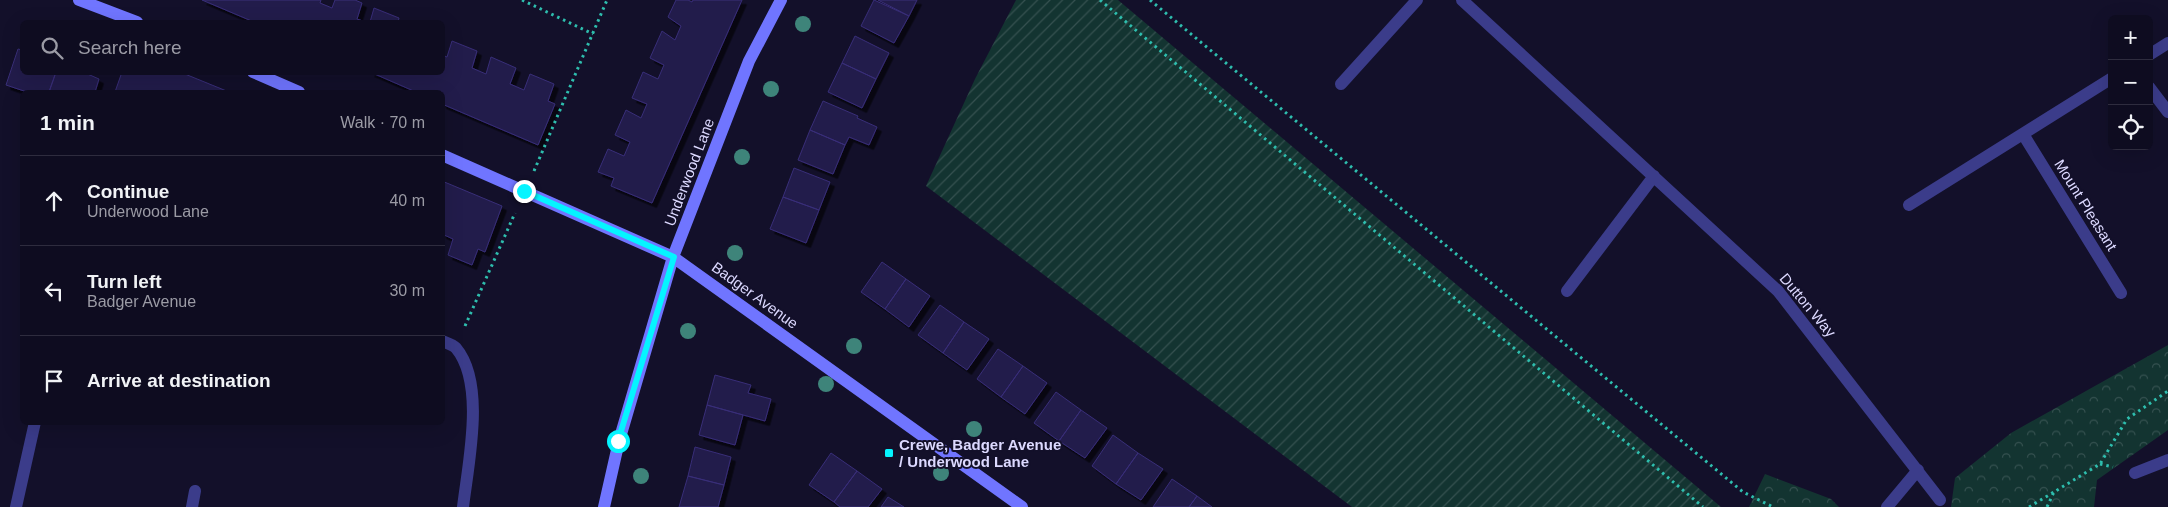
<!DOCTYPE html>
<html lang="en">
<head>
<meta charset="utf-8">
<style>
  body { margin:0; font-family:Helvetica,sans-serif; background:#171529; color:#f1f3f6 }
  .controls { position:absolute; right:15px; top:15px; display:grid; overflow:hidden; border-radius:8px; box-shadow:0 5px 20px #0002 }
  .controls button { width:45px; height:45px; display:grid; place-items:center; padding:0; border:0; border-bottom:1px solid #2e2c3e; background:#0e0c20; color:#f1f3f6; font:25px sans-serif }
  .stop { position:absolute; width:15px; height:15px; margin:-11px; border:4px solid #05f4ff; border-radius:50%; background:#fff }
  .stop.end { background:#05f4ff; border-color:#fff; box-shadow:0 1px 5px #0008 }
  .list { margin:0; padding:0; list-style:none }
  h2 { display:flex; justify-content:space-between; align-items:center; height:65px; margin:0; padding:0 20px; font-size:21px }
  h2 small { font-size:16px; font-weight:400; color:#9b9ba5 }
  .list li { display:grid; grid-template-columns:32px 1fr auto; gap:15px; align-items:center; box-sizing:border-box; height:90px; padding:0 20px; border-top:1px solid #2e2c3e }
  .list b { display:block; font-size:19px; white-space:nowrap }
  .list p { margin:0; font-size:16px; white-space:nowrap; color:#9b9ba5 }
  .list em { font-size:16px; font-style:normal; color:#9b9ba5 }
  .icon { flex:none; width:28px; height:28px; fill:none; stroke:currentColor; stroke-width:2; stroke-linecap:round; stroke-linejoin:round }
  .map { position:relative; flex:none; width:2168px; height:507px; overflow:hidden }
  .search { position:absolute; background:#0e0c20; box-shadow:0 5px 20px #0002; left:20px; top:20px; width:425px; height:55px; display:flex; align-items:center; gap:12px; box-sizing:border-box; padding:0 18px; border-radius:8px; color:#9b9ba5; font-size:19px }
  .panel { position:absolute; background:#0e0c20; box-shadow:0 5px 20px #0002; left:20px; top:90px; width:425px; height:335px; border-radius:8px }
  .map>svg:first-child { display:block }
  .park { fill:url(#park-crowns) }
  .garden { fill:url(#garden-furrows) }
  .building { fill:#231c4c; stroke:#382e78; filter:url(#shadow) }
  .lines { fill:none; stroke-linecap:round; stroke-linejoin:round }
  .path { stroke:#2ebeae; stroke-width:3; stroke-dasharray:2.5 4; stroke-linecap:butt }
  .street { stroke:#3b3c8a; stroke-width:12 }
  .secondary { stroke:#7075ff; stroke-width:12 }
  .tree { fill:#3e847a }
  .route { stroke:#05f4ff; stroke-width:6 }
  .poi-dot { fill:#05f4ff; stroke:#13102a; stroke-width:2 }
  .labels { text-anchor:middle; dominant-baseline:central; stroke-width:4; stroke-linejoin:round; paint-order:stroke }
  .street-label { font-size:15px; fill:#dcd9ff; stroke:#13102a }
  .poi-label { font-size:15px; font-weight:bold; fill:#dcd9ff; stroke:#13102a; text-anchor:start }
</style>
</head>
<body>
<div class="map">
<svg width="2168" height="507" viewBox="0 0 2168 507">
  <defs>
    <pattern id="park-crowns" width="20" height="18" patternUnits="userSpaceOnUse" patternTransform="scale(1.25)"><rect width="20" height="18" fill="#133431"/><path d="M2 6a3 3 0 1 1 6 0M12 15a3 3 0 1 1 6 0" fill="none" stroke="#355150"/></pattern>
    <pattern id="garden-furrows" width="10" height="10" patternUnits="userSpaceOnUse" patternTransform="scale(1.25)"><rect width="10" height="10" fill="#133431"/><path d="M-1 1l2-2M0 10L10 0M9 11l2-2" fill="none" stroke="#355150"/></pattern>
    <filter id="shadow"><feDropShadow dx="4.5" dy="4.5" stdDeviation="0" flood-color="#0009"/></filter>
  </defs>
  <rect width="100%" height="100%" fill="#13102a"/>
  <path class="park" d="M 2168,345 L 2168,430 L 2097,480 L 2094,507 L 1951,507 L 1955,478 L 2011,433 Z
    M 1765,474 L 1831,499 L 1839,507 L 1749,507 Z"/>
  <path class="garden" d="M 1016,0 L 1118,0 L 1721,507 L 1352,507 L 926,186 L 975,79 Z"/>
  <path class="building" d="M 202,0 L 321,0 L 320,3 L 332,8 L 335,0 L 355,0 L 362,3 L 357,19 L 366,22 L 254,22 Z
    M 676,0 L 688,0 L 692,2 L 693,0 L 742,0 L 652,203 L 611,186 L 614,178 L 598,172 L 608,149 L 624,156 L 630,142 L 615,135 L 626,110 L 641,118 L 647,104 L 632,98 L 643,72 L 658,79 L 664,65 L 650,58 L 662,31 L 675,40 L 681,26 L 668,17 Z
    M 874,0 L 909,16 L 894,43 L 861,26 Z
    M 878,0 L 917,0 L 909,16 Z
    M 374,8 L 399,18 L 398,22 L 370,22 Z
    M 855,36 L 889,53 L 876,79 L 842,63 Z
    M 452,41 L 477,51 L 472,68 L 486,74 L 491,57 L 516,68 L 510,84 L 524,90 L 530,74 L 554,84 L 548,101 L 555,104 L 538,145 L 442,104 L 442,92 L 416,92 L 370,72 L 442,72 L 442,55 L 447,57 Z
    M 18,49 L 22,50 L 22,72 L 56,72 L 49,92 L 27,92 L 6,85 Z
    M 842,63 L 876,79 L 862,108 L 828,92 Z
    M 56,72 L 83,72 L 99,79 L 95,92 L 49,92 Z
    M 122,72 L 180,72 L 229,92 L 115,92 Z
    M 823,101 L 858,116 L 857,118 L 877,127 L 869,145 L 849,137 L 845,145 L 810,130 Z
    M 810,130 L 845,145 L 833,174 L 798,160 Z
    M 794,168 L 830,182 L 819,210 L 783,197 Z
    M 442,181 L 502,206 L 485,252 L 478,249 L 472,265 L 448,255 L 453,239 L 442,234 Z
    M 783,197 L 819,210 L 806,243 L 770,229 Z
    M 882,262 L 906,279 L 885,309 L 861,292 Z
    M 906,279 L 930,296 L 909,327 L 885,309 Z
    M 940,305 L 964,322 L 943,353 L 918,335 Z
    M 964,322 L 989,339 L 967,370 L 943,353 Z
    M 998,349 L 1023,366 L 1001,397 L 977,379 Z
    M 1023,366 L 1047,383 L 1025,414 L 1001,397 Z
    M 715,375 L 751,385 L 748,393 L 771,399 L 765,421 L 707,405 Z
    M 1056,392 L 1081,410 L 1059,441 L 1034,423 Z
    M 707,405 L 743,415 L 735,445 L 699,435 Z
    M 1081,410 L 1107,428 L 1085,458 L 1059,441 Z
    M 1113,435 L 1138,453 L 1116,484 L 1092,466 Z
    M 695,447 L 731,457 L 724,485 L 688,476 Z
    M 831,453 L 857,471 L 834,502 L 809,485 Z
    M 1138,453 L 1163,469 L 1141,500 L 1116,484 Z
    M 857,471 L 882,489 L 868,507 L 840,507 L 834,502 Z
    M 688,476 L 724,485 L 718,507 L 679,507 Z
    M 1172,479 L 1197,496 L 1189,507 L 1153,507 Z
    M 1197,496 L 1212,507 L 1189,507 Z
    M 888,497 L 904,507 L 881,507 Z"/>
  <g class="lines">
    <path class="path" d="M 522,0 L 593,34
      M 1100,0 L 1703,507
      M 1150,0 L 1743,492 L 1773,507
      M 534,171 L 607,0
      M 465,326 L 515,213
      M 2100,464 L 2113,467
      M 2029,507 L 2054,492
      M 2047,507 L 2054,492 L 2100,464 L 2127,419 L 2168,391"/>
    <path class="street" d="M 1462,0 L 1778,291 L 1940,500
      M 2149,55 L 2168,43
      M 1341,84 L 1417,0
      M 2149,87 L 2168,112
      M 2023,134 L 2121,293
      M 1909,205 L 2112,78
      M 1567,291 L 1654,176
      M 442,341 C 447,343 453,345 456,348 C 486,384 468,464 463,507
      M 2135,473 L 2168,460
      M 16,507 L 35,422
      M 192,507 L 195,491
      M 1887,507 L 1918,470"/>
    <path class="secondary" d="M 79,0 L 137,22
      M 253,72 L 299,92
      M 442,155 L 673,257 L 1022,507
      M 604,507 L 619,441 L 673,257 L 749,61 L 781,0"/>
  </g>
  <g class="tree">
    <circle cx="803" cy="24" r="8"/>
    <circle cx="771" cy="89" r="8"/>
    <circle cx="742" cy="157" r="8"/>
    <circle cx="735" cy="253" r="8"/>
    <circle cx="688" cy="331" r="8"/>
    <circle cx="854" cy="346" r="8"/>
    <circle cx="826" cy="384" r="8"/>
    <circle cx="974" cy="429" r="8"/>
    <circle cx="941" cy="473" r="8"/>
    <circle cx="641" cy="476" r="8"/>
  </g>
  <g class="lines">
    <path class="route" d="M 524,191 L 674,257 L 618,441"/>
  </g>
  <rect class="poi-dot" x="884" y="448" width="10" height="10" rx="2.5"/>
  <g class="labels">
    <g class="street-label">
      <text transform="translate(689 172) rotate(-69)">Underwood Lane</text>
      <text transform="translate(2086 205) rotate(58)">Mount Pleasant</text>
      <text transform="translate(755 295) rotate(36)">Badger Avenue</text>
      <text transform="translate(1808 305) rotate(50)">Dutton Way</text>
    </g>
    <g class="poi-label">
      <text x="899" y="444">Crewe, Badger Avenue<tspan x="899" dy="17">/ Underwood Lane</tspan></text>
    </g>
  </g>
</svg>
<div class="controls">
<button>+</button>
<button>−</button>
<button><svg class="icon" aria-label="locate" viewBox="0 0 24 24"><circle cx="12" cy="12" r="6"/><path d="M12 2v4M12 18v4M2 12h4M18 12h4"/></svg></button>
</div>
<div class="stop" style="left:618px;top:441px"></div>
<div class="stop end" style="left:524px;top:191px"></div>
<div class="search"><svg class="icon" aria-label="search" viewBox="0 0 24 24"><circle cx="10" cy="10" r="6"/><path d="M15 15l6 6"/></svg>Search here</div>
<section class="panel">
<h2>1 min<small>Walk · 70 m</small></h2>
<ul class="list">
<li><svg class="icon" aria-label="ahead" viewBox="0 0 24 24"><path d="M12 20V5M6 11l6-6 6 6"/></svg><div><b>Continue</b><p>Underwood Lane</p></div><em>40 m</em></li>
<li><svg class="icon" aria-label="left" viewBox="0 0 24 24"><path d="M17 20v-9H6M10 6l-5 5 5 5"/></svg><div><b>Turn left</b><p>Badger Avenue</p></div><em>30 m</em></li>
<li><svg class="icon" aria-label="arrive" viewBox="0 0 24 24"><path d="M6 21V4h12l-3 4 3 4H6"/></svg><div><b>Arrive at destination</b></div></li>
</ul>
</section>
</div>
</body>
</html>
